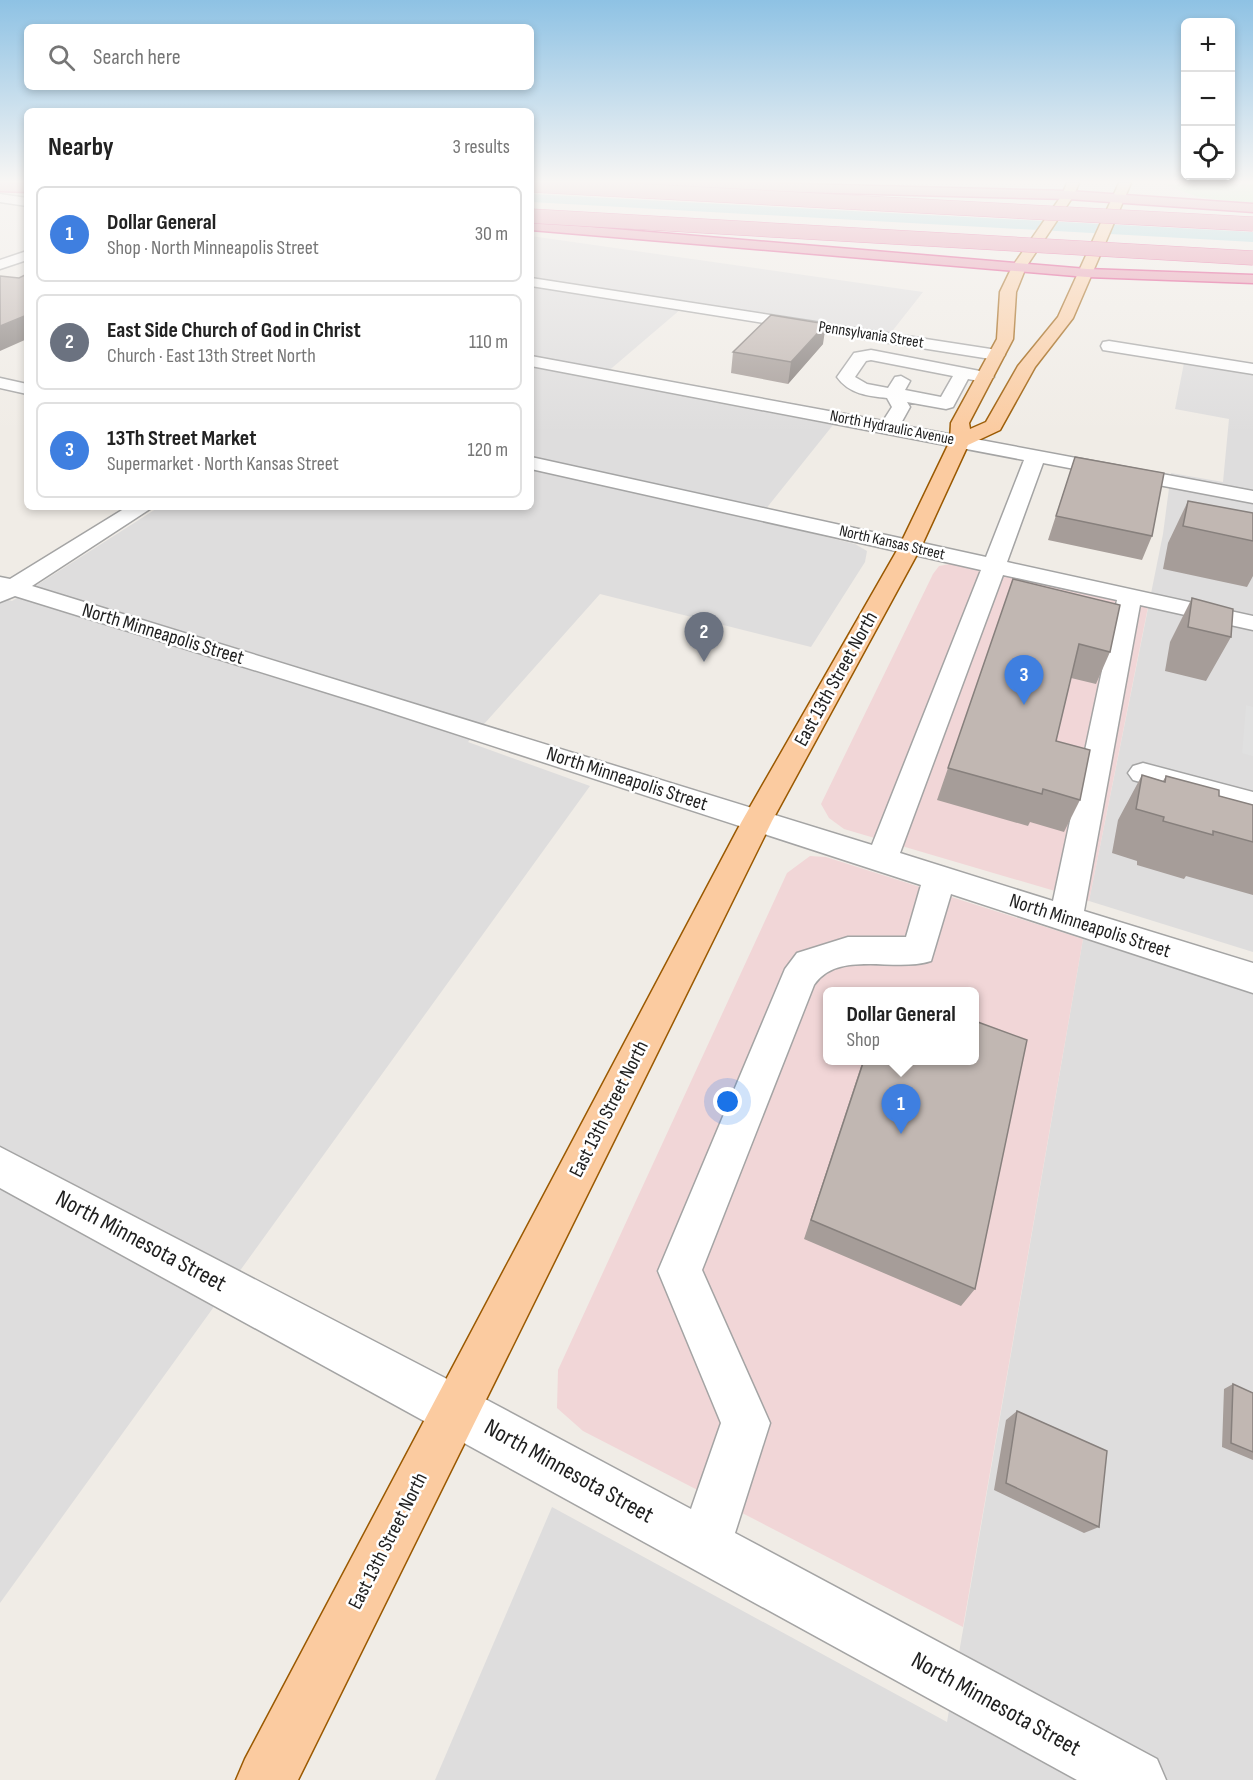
<!DOCTYPE html>
<html lang="en">
<head>
<meta charset="utf-8">
<style>
  body { margin:0; font-family:"Sofia Sans Condensed",sans-serif; background:#f6f6f6; color:#222 }
  .controls { position:absolute; right:18px; top:18px; display:grid; overflow:hidden; border-radius:9px; box-shadow:0 3px 9px #0003 }
  .controls button { width:54px; height:54px; display:grid; place-items:center; padding:0; border:0; border-bottom:2px solid #e0e0e0; background:#fff; color:#222; font:30px sans-serif }
  .you { position:absolute; left:728px; top:1102px; width:21px; height:21px; margin:-15px; border:4px solid #fff; border-radius:50%; background:#1a73e8; box-shadow:0 0 0 9px #1a73e833 }
  .badge { display:grid; place-items:center; width:39px; height:39px; border-radius:50%; background:#ea580c; color:#fff; font-size:20px; font-weight:700 }
  .pin { position:absolute; translate:-50% -50px; filter:drop-shadow(0 2px 3px #0008) }
  .pin::after { content:''; position:absolute; top:32px; width:21px; height:18px; background:inherit; clip-path:polygon(0 0,100% 0,50% 100%) }
  .popup { position:absolute; left:823px; top:987px; width:156px; height:78px; box-sizing:border-box; display:grid; place-content:center; border-radius:9px; background:#fff; filter:drop-shadow(0 2px 4px #0005); font-size:20px; white-space:nowrap; color:#767676 }
  .popup b { font-size:22px; color:#222 }
  .popup::after { content:''; position:absolute; left:50%; top:100%; margin-left:-12px; border:12px solid transparent; border-top-color:#fff }
  .list { margin:0; padding:0; list-style:none }
  h2 { display:flex; justify-content:space-between; align-items:center; height:78px; margin:0; padding:0 24px; font-size:26px }
  h2 small { font-size:20px; font-weight:400; color:#767676 }
  .list li { display:grid; grid-template-columns:39px 1fr auto; gap:18px; align-items:center; box-sizing:border-box; height:96px; margin:0 12px 12px; padding:0 12px; border:2px solid #e0e0e0; border-radius:9px }
  .list b { display:block; font-size:22px; white-space:nowrap }
  .list p { margin:0; font-size:20px; white-space:nowrap; color:#767676 }
  .list em { font-size:20px; font-style:normal; color:#767676 }
  .icon { flex:none; width:33px; height:33px; fill:none; stroke:currentColor; stroke-width:2; stroke-linecap:round; stroke-linejoin:round }
  .map { position:relative; flex:none; width:1253px; height:1780px; overflow:hidden }
  .search { position:absolute; background:#fff; box-shadow:0 3px 9px #0003; left:24px; top:24px; width:510px; height:66px; display:flex; align-items:center; gap:15px; box-sizing:border-box; padding:0 21px; border-radius:9px; color:#767676; font-size:22px }
  .panel { position:absolute; background:#fff; box-shadow:0 3px 9px #0003; left:24px; top:108px; width:510px; height:402px; border-radius:9px }
  .map>svg:first-child { display:block }
  .residential { fill:#dedddd }
  .commercial { fill:#f1d6d7; fill-rule:evenodd }
  .park { fill:#c5f9c4 }
  .parking { fill:#e0e0e0 }
  .lines { fill:none; stroke-linecap:round; stroke-linejoin:round }
  .canal { fill:#a7d6dd; fill-rule:evenodd }
  .minor-casing { stroke:#a4a4a4; stroke-width:3 }
  .major-casing { stroke:#9a5901; stroke-width:3 }
  .highway-casing { stroke:#da2876; stroke-width:3 }
  .minor { fill:#fff; fill-rule:evenodd }
  .major { fill:#fbcba0; fill-rule:evenodd }
  .highway { fill:#e68fa8; fill-rule:evenodd }
  .highway-bridge-casing { stroke:#da2876; stroke-width:15; stroke-linecap:butt }
  .highway-bridge { stroke:#e68fa8; stroke-width:14 }
  .wall { fill:#a69d99 }
  .shaded-wall { fill:#87807d }
  .building { fill:#c1b7b2; stroke:#87807d; stroke-width:1.5 }
  .labels { text-anchor:middle; dominant-baseline:central; stroke-width:5; stroke-linejoin:round; paint-order:stroke }
  .far-street-label { font-size:16px; fill:#202020; stroke:#fff }
  .street-label { font-size:20px; fill:#202020; stroke:#fff }
  .near-street-label { font-size:24px; fill:#202020; stroke:#fff }
</style>
</head>
<body>
<div class="map">
<svg width="1253" height="1780" viewBox="0 0 1253 1780">
  <rect width="100%" height="100%" fill="#f0ece6"/>
  <path class="residential" d="M 531,236 L 923,292 L 890,334 L 688,303 L 599,379 L 833,425 L 757,520 L 855,544 L 867,551 L 865,562 L 811,647 L 600,594 L 468,742 L 590,786 L 0,1603 L 0,597 L 12,601 L 159,507 L 531,507 Z
    M 1184,363 L 1253,374 L 1253,952 L 1089,901 L 1163,534 L 1171,473 L 1223,482 L 1229,419 L 1175,409 Z
    M 1083,939 L 1253,993 L 1253,1780 L 435,1780 L 552,1507 L 947,1722 Z"/>
  <path class="commercial" d="M 950,564 L 1148,607 L 1089,901 L 844,829 L 829,818 L 821,804 L 933,574 L 939,566 Z
    M 810,856 L 826,857 L 1083,939 L 963,1627 L 583,1431 L 557,1408 L 558,1370 L 787,873 ZM 828,992 L 974,992 L 974,1060 L 828,1060 Z"/>
  <path class="park" d="M 1161,183 L 1253,183 L 1253,205 L 1198,197 Z"/>
  <path class="parking" d="M 1246,705 L 1253,707 L 1253,756 L 1242,753 Z"/>
  <g class="lines">
    <path class="canal" d="M 531,194 L 1253,232 L 1253,242 L 531,202 Z"/>
    <g class="minor-casing">
      <path id="minor" d="M 0,194 L 27,198 L 27,206 L 0,202 Z
        M 27,251 L 27,260 L 0,269 L 0,260 Z
        M 531,278 L 997,350 L 1005,355 L 997,360 L 531,286 Z
        M 1109,341 L 1253,364 L 1253,374 L 1103,350 L 1101,346 L 1103,342 Z
        M 871,350 L 985,372 L 994,377 L 985,382 L 968,379 L 953,407 L 946,409 L 907,402 L 910,407 L 900,425 L 1253,491 L 1253,503 L 1043,463 L 1007,562 L 1253,616 L 1253,630 L 1140,605 L 1084,911 L 1253,963 L 1253,993 L 951,894 L 931,961 C 895,973 838,949 814,985 L 702,1270 L 770,1423 L 735,1533 L 1157,1759 L 1166,1780 L 1077,1780 L 0,1188 L 0,1147 L 472,1392 L 691,1509 L 721,1423 L 658,1271 L 785,969 L 797,953 L 848,937 L 906,937 L 921,885 L 367,705 L 15,596 L 0,602 L 0,577 L 10,579 L 127,507 L 153,507 L 32,586 L 872,845 L 981,570 L 531,469 L 531,457 L 986,557 L 1024,460 L 531,366 L 531,356 L 883,421 L 892,407 L 887,398 C 868,396 849,394 837,377 L 854,353 ZM 871,360 L 953,376 L 941,397 L 905,390 L 910,381 L 901,376 L 895,377 L 888,388 L 867,384 L 855,377 L 866,361 ZM 1003,575 L 1117,600 L 1053,901 L 900,853 Z
        M 0,378 L 27,384 L 27,394 L 0,388 Z
        M 1143,763 L 1253,792 L 1253,814 L 1133,780 L 1128,773 L 1133,766 Z"/>
    </g>
    <g class="major-casing">
      <path id="major" d="M 1067,183 L 1079,183 L 1074,195 L 1026,267 L 1016,292 L 1013,339 L 969,423 L 970,429 L 986,422 L 1018,366 L 1058,317 L 1119,183 L 1131,183 L 1073,318 L 1035,367 L 1000,430 L 968,445 L 921,547 L 772,821 L 298,1780 L 236,1780 L 245,1759 L 742,821 L 899,547 L 950,441 L 951,423 L 997,339 L 1000,292 L 1012,267 L 1062,195 Z"/>
    </g>
    <g class="highway-casing">
      <path id="highway" d="M 0,183 L 27,184 L 27,192 L 0,191 Z
        M 608,183 L 762,183 L 1068,191 L 1253,204 L 1253,212 L 1068,199 L 614,187 Z
        M 531,222 L 1087,269 L 1253,275 L 1253,283 L 1087,277 L 531,230 Z"/>
    </g>
    <use href="#minor" class="minor"/>
    <use href="#major" class="major"/>
    <use href="#highway" class="highway"/>
    <g class="highway-bridge-casing">
      <path id="highway-bridge" d="M 531,185 L 1253,224
        M 531,216 L 1253,258"/>
    </g>
    <use href="#highway-bridge" class="highway-bridge"/>
  </g>
  <path class="wall" d="M 823,344 L 788,384 L 731,373 L 733,352 Z
    M 1075,457 L 1152,536 L 1142,560 L 1048,540 Z
    M 1188,501 L 1253,513 L 1253,576 L 1247,587 L 1163,569 L 1168,543 Z
    M 1013,579 L 1110,652 L 1096,684 L 1071,678 L 1056,741 L 1080,800 L 1064,832 L 1030,822 L 1028,826 L 937,800 Z
    M 1192,598 L 1231,637 L 1206,681 L 1165,671 L 1170,642 Z
    M 1142,775 L 1163,781 L 1166,776 L 1219,796 L 1253,805 L 1253,895 L 1186,876 L 1184,879 L 1137,865 L 1137,861 L 1112,853 L 1118,820 Z
    M 863,1060 L 975,1060 L 975,1289 L 961,1306 L 804,1239 Z
    M 1233,1384 L 1253,1393 L 1253,1460 L 1222,1447 L 1224,1389 Z
    M 1017,1411 L 1099,1527 L 1084,1533 L 994,1490 L 1006,1420 Z"/>
  <path class="shaded-wall" d="M 27,315 L 27,339 L 0,351 L 0,326 Z
    M 826,324 L 823,344 L 788,384 L 791,362 Z"/>
  <path class="building" d="M 27,274 L 27,315 L 0,326 L 0,276 L 19,278 Z
    M 771,315 L 826,324 L 791,362 L 733,352 Z
    M 1075,457 L 1164,473 L 1152,536 L 1056,516 Z
    M 1188,501 L 1253,513 L 1253,541 L 1183,526 Z
    M 1013,579 L 1120,605 L 1110,652 L 1079,644 L 1056,741 L 1090,750 L 1080,800 L 1043,789 L 1042,794 L 948,768 Z
    M 1192,598 L 1233,609 L 1231,637 L 1188,627 Z
    M 1142,775 L 1165,782 L 1166,776 L 1219,790 L 1219,796 L 1253,805 L 1253,842 L 1213,831 L 1213,835 L 1163,821 L 1164,817 L 1136,809 Z
    M 975,1021 L 1027,1040 L 975,1289 L 811,1220 L 864,1060 L 975,1060 Z
    M 1233,1384 L 1253,1393 L 1253,1452 L 1231,1443 Z
    M 1017,1411 L 1107,1451 L 1099,1527 L 1006,1483 Z"/>
  <linearGradient id="sky" x2="0" y2="1"><stop stop-color="#8ec2e4"/><stop offset="0.42" stop-color="#f8f6f4"/><stop offset="1" stop-color="#f8f6f4" stop-opacity="0"/></linearGradient>
  <rect width="1253" height="433" fill="url(#sky)"/>
  <g class="labels">
    <g class="far-street-label">
      <text transform="translate(871 335) rotate(9)">Pennsylvania Street</text>
      <text transform="translate(892 428) rotate(11)">North Hydraulic Avenue</text>
      <text transform="translate(892 543) rotate(13)">North Kansas Street</text>
    </g>
    <g class="street-label">
      <text transform="translate(163 634) rotate(17)">North Minneapolis Street</text>
      <text transform="translate(836 679) rotate(-61)">East 13th Street North</text>
      <text transform="translate(627 779) rotate(18)">North Minneapolis Street</text>
      <text transform="translate(1090 926) rotate(18)">North Minneapolis Street</text>
      <text transform="translate(609 1109) rotate(-63)">East 13th Street North</text>
      <text transform="translate(388 1541) rotate(-63)">East 13th Street North</text>
    </g>
    <g class="near-street-label">
      <text transform="translate(141 1241) rotate(28)">North Minnesota Street</text>
      <text transform="translate(569 1471) rotate(29)">North Minnesota Street</text>
      <text transform="translate(996 1704) rotate(29)">North Minnesota Street</text>
    </g>
  </g>
</svg>
<div class="controls">
<button>+</button>
<button>−</button>
<button><svg class="icon" aria-label="locate" viewBox="0 0 24 24"><circle cx="12" cy="12" r="6"/><path d="M12 2v4M12 18v4M2 12h4M18 12h4"/></svg></button>
</div>
<div class="you"></div>
<div class="pin badge" style="left:901px;top:1134px;background:#3f7fe0">1</div>
<div class="popup"><b>Dollar General</b>Shop</div>
<div class="pin badge" style="left:704px;top:662px;background:#6b7280">2</div>
<div class="pin badge" style="left:1024px;top:705px;background:#3f7fe0">3</div>
<div class="search"><svg class="icon" aria-label="search" viewBox="0 0 24 24"><circle cx="10" cy="10" r="6"/><path d="M15 15l6 6"/></svg>Search here</div>
<section class="panel">
<h2>Nearby<small>3 results</small></h2>
<ul class="list">
<li><span class="badge" style="background:#3f7fe0">1</span><div><b>Dollar General</b><p>Shop · North Minneapolis Street</p></div><em>30 m</em></li>
<li><span class="badge" style="background:#6b7280">2</span><div><b>East Side Church of God in Christ</b><p>Church · East 13th Street North</p></div><em>110 m</em></li>
<li><span class="badge" style="background:#3f7fe0">3</span><div><b>13Th Street Market</b><p>Supermarket · North Kansas Street</p></div><em>120 m</em></li>
</ul>
</section>
</div>
</body>
</html>
